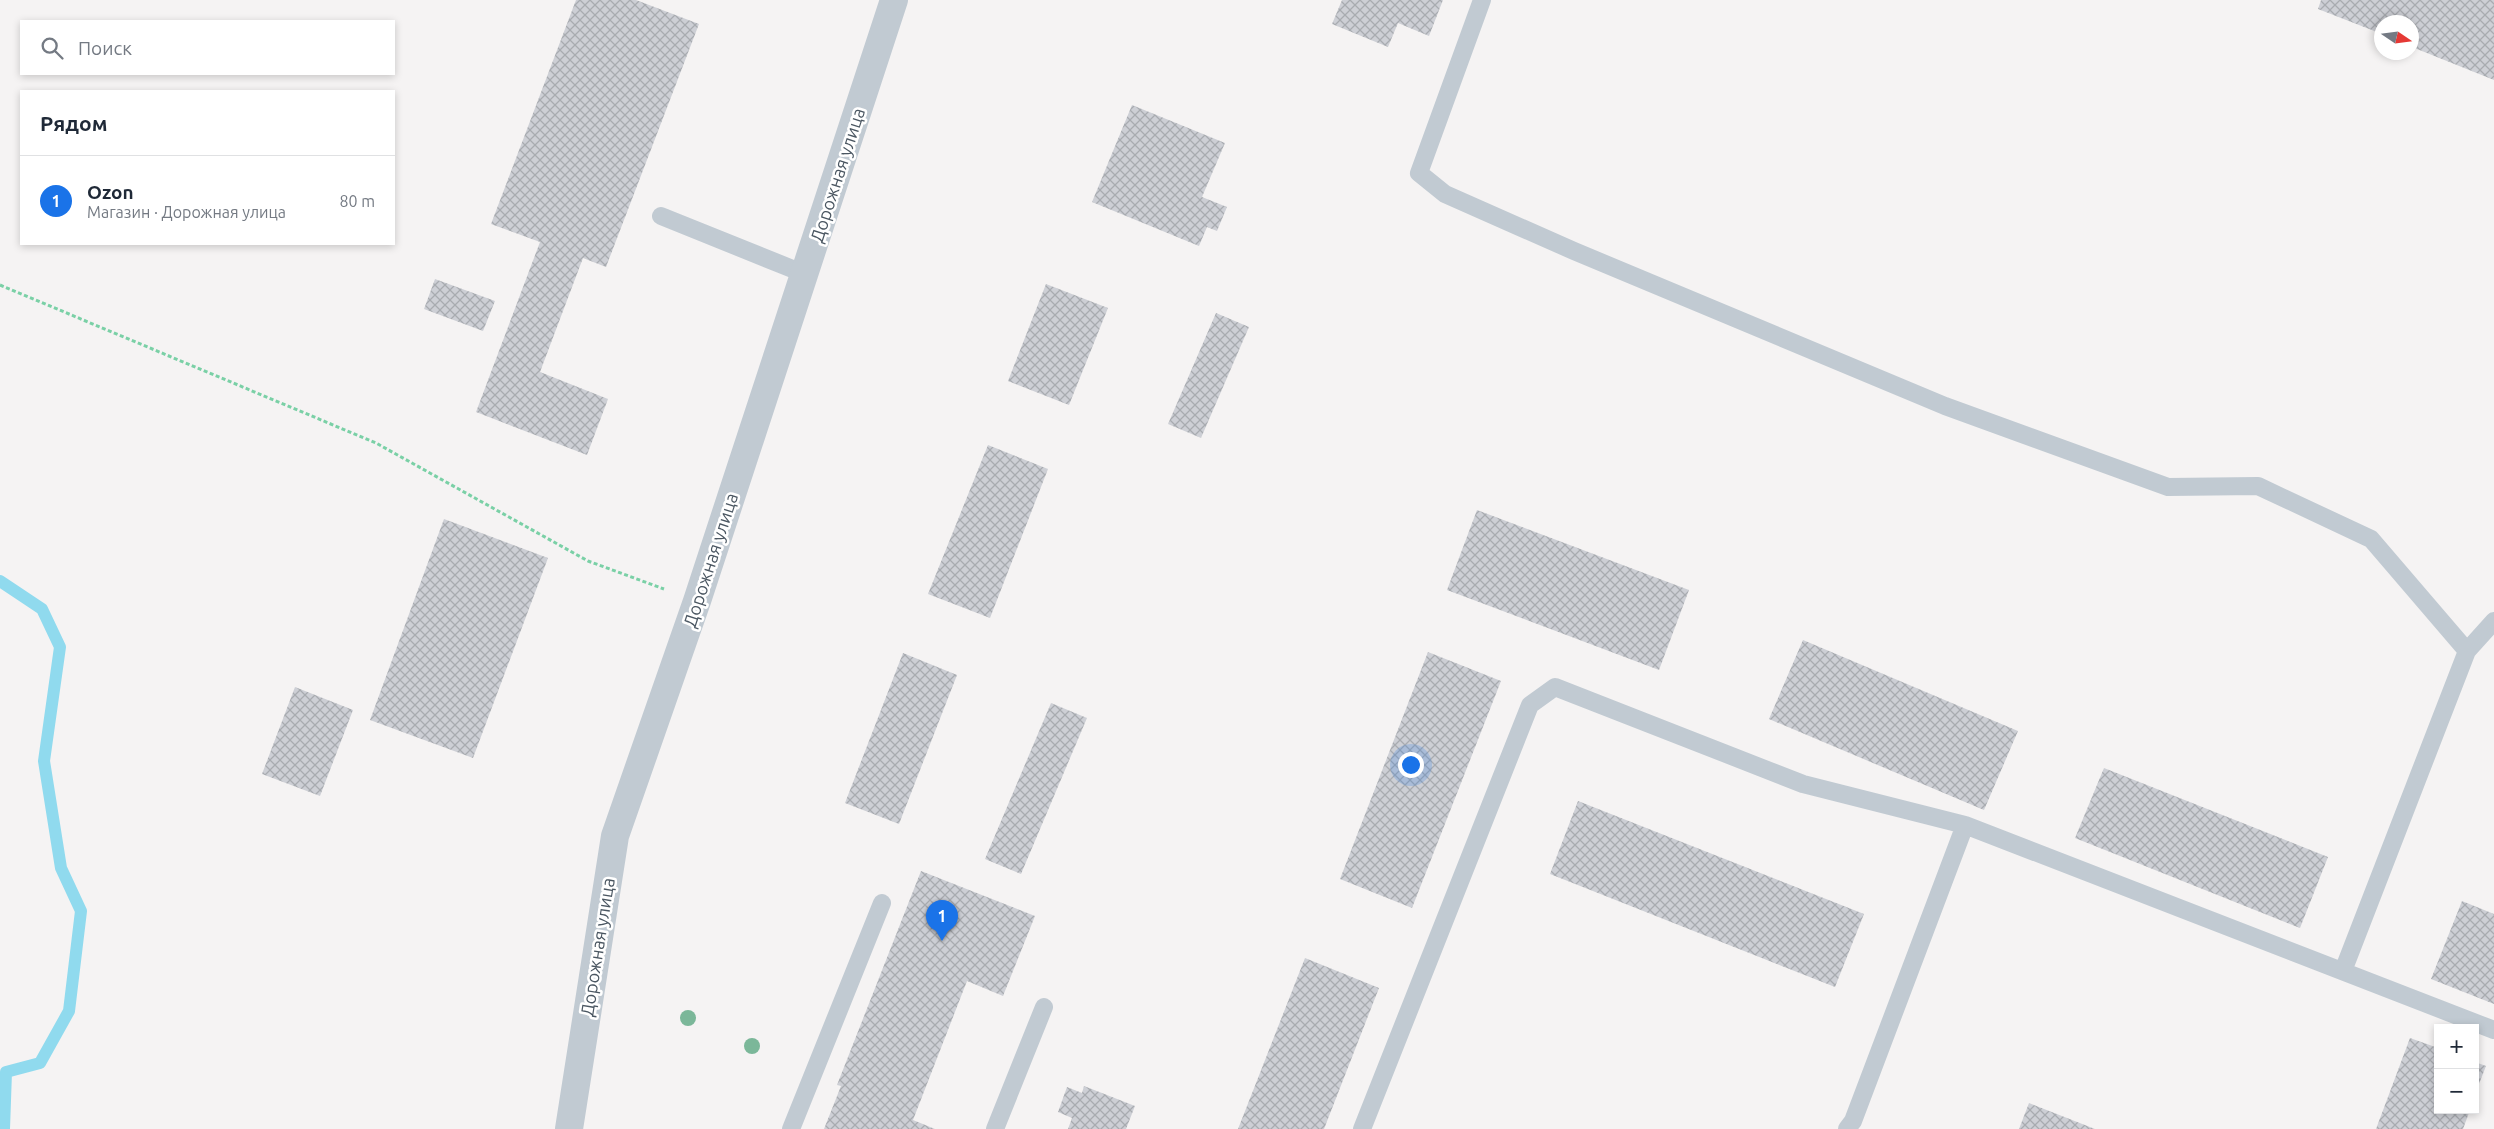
<!DOCTYPE html>
<html lang="ru">
<head>
<meta charset="utf-8">
<style>
  body { margin:0; font-family:Ubuntu,sans-serif; background:#f2f2f3; color:#1f2937 }
  .controls { position:absolute; right:15px; bottom:15px; display:grid; overflow:hidden; border-radius:0px; box-shadow:0 2px 8px #0003 }
  .controls button { width:45px; height:45px; display:grid; place-items:center; padding:0; border:0; border-bottom:1px solid #e0e1e3; background:#fff; color:#1f2937; font:25px sans-serif }
  .compass { position:absolute; left:2374px; top:15px; width:45px; height:45px; border-radius:50%; background:#fff; box-shadow:0 2px 8px #0003; rotate:103deg }
  .you { position:absolute; left:1410px; top:764px; width:18px; height:18px; margin:-12px; border:4px solid #fff; border-radius:50%; background:#1a73e8; box-shadow:0 0 0 8px #1a73e833 }
  .badge { display:grid; place-items:center; width:32px; height:32px; border-radius:50%; background:#1a73e8; color:#fff; font-size:16px; font-weight:700 }
  .pin { position:absolute; translate:-50% -41px; filter:drop-shadow(0 1px 2px #0008) }
  .pin::after { content:''; position:absolute; top:26px; width:18px; height:15px; background:inherit; clip-path:polygon(0 0,100% 0,50% 100%) }
  .list { margin:0; padding:0; list-style:none }
  h2 { display:flex; justify-content:space-between; align-items:center; height:65px; margin:0; padding:0 20px; font-size:21px }
  h2 small { font-size:16px; font-weight:400; color:#747a83 }
  .list li { display:grid; grid-template-columns:32px 1fr auto; gap:15px; align-items:center; box-sizing:border-box; height:90px; padding:0 20px; border-top:1px solid #e0e1e3 }
  .list b { display:block; font-size:19px; white-space:nowrap }
  .list p { margin:0; font-size:16px; white-space:nowrap; color:#747a83 }
  .list em { font-size:16px; font-style:normal; color:#747a83 }
  .icon { flex:none; width:28px; height:28px; fill:none; stroke:currentColor; stroke-width:2; stroke-linecap:round; stroke-linejoin:round }
  .map { position:relative; flex:none; width:2494px; height:1129px; overflow:hidden }
  .search { position:absolute; background:#fff; box-shadow:0 2px 8px #0003; left:20px; top:20px; width:375px; height:55px; display:flex; align-items:center; gap:12px; box-sizing:border-box; padding:0 18px; border-radius:0px; color:#747a83; font-size:19px }
  .panel { position:absolute; background:#fff; box-shadow:0 2px 8px #0003; left:20px; top:90px; width:375px; height:155px; border-radius:0px }
  .map>svg:first-child { display:block }
  .lines { fill:none; stroke-linecap:round; stroke-linejoin:round }
  .stream { stroke:#90daee; stroke-width:12 }
  .building { fill:url(#building-cross-hatch) }
  .path { stroke:#7ad0a6; stroke-width:3; stroke-dasharray:4 2.5; stroke-linecap:butt }
  .lane { stroke:#c1cad2; stroke-width:18 }
  .street { stroke:#c1cad2; stroke-width:28 }
  .tree { fill:#7bb799 }
  .labels { text-anchor:middle; dominant-baseline:central; stroke-width:5; stroke-linejoin:round; paint-order:stroke }
  .street-label { font-size:18px; fill:#4a5661; stroke:#fff }
</style>
</head>
<body>
<div class="map">
<svg width="2494" height="1129" viewBox="0 0 2494 1129">
  <defs>
    <pattern id="building-cross-hatch" width="8" height="8" patternUnits="userSpaceOnUse" patternTransform="scale(1.25)"><rect width="8" height="8" fill="#cdcfd5"/><path d="M0 0l8 8M0 8l8-8" fill="none" stroke="#a8abb0"/></pattern>
  </defs>
  <rect width="100%" height="100%" fill="#f5f3f3"/>
  <g class="lines">
    <path class="stream" d="M 0,581 L 42,609 L 60,647 L 44,761 L 61,868 L 81,911 L 69,1011 L 40,1063 L 6,1072 L 4,1129"/>
  </g>
  <path class="building" d="M 576,0 L 636,0 L 699,24 L 606,267 L 583,258 L 540,372 L 608,399 L 587,455 L 476,412 L 540,242 L 491,224 Z
    M 1342,0 L 1443,0 L 1429,36 L 1398,23 L 1388,47 L 1332,24 Z
    M 2321,0 L 2494,0 L 2494,80 L 2412,47 L 2412,22 L 2382,22 L 2382,34 L 2318,9 Z
    M 1132,105 L 1225,143 L 1202,197 L 1227,207 L 1217,231 L 1207,227 L 1199,246 L 1092,202 Z
    M 435,279 L 495,301 L 483,331 L 424,309 Z
    M 1046,284 L 1108,308 L 1069,405 L 1008,381 Z
    M 1216,313 L 1249,327 L 1201,438 L 1168,424 Z
    M 988,445 L 1048,469 L 990,618 L 928,594 Z
    M 1477,510 L 1689,590 L 1659,670 L 1447,590 Z
    M 444,519 L 548,558 L 473,758 L 370,720 Z
    M 1803,640 L 2018,731 L 1984,810 L 1769,719 Z
    M 1428,652 L 1501,681 L 1412,908 L 1340,879 Z
    M 903,653 L 957,675 L 899,824 L 845,803 Z
    M 295,687 L 353,710 L 320,796 L 262,774 Z
    M 1051,703 L 1087,718 L 1021,874 L 985,859 Z
    M 2104,768 L 2328,857 L 2300,928 L 2075,838 Z
    M 1578,801 L 1864,914 L 1835,987 L 1550,874 Z
    M 921,871 L 1035,916 L 1003,996 L 967,981 L 913,1120 L 935,1129 L 824,1129 L 841,1086 L 837,1085 Z
    M 2462,901 L 2494,914 L 2494,1004 L 2431,979 Z
    M 1305,958 L 1379,988 L 1324,1129 L 1238,1129 Z
    M 2410,1038 L 2438,1048 L 2438,1110 L 2470,1110 L 2463,1129 L 2376,1129 Z
    M 2475,1062 L 2486,1066 L 2475,1094 Z
    M 1084,1086 L 1135,1106 L 1126,1129 L 1068,1129 L 1072,1118 L 1058,1112 L 1067,1087 L 1082,1093 Z
    M 2029,1103 L 2095,1129 L 2019,1129 Z"/>
  <g class="lines">
    <path class="path" d="M 0,285 L 376,443 L 588,561 L 664,589"/>
    <path class="lane" d="M 1482,0 L 1419,173 L 1445,194 L 1574,251 L 1945,406 L 2168,487 L 2258,486 L 2371,539 L 2467,651 L 2494,621
      M 661,216 L 805,274
      M 2343,971 L 2467,651
      M 791,1129 L 882,903
      M 995,1129 L 1044,1007
      M 1362,1129 L 1530,705 L 1555,687 L 1803,784 L 1965,825 L 2494,1030
      M 1847,1129 L 1853,1121 L 1965,825"/>
    <path class="street" d="M 569,1129 L 615,836 L 697,601 L 894,0"/>
  </g>
  <g class="tree">
    <circle cx="688" cy="1018" r="8"/>
    <circle cx="752" cy="1046" r="8"/>
  </g>
  <g class="labels">
    <g class="street-label">
      <text transform="translate(837 175) rotate(-72)">Дорожная улица</text>
      <text transform="translate(710 560) rotate(-72)">Дорожная улица</text>
      <text transform="translate(597 947) rotate(-81)">Дорожная улица</text>
    </g>
  </g>
</svg>
<div class="controls">
<button>+</button>
<button>−</button>
</div>
<svg class="compass" viewBox="-18 -18 36 36"><path d="M0-13l5 13h-10z" fill="#e53935"/><path d="M0 13l5-13h-10z" fill="#747a83"/></svg>
<div class="you"></div>
<div class="pin badge" style="left:942px;top:941px">1</div>
<div class="search"><svg class="icon" aria-label="search" viewBox="0 0 24 24"><circle cx="10" cy="10" r="6"/><path d="M15 15l6 6"/></svg>Поиск</div>
<section class="panel">
<h2>Рядом<small></small></h2>
<ul class="list">
<li><span class="badge">1</span><div><b>Ozon</b><p>Магазин · Дорожная улица</p></div><em>80 m</em></li>
</ul>
</section>
</div>
</body>
</html>
